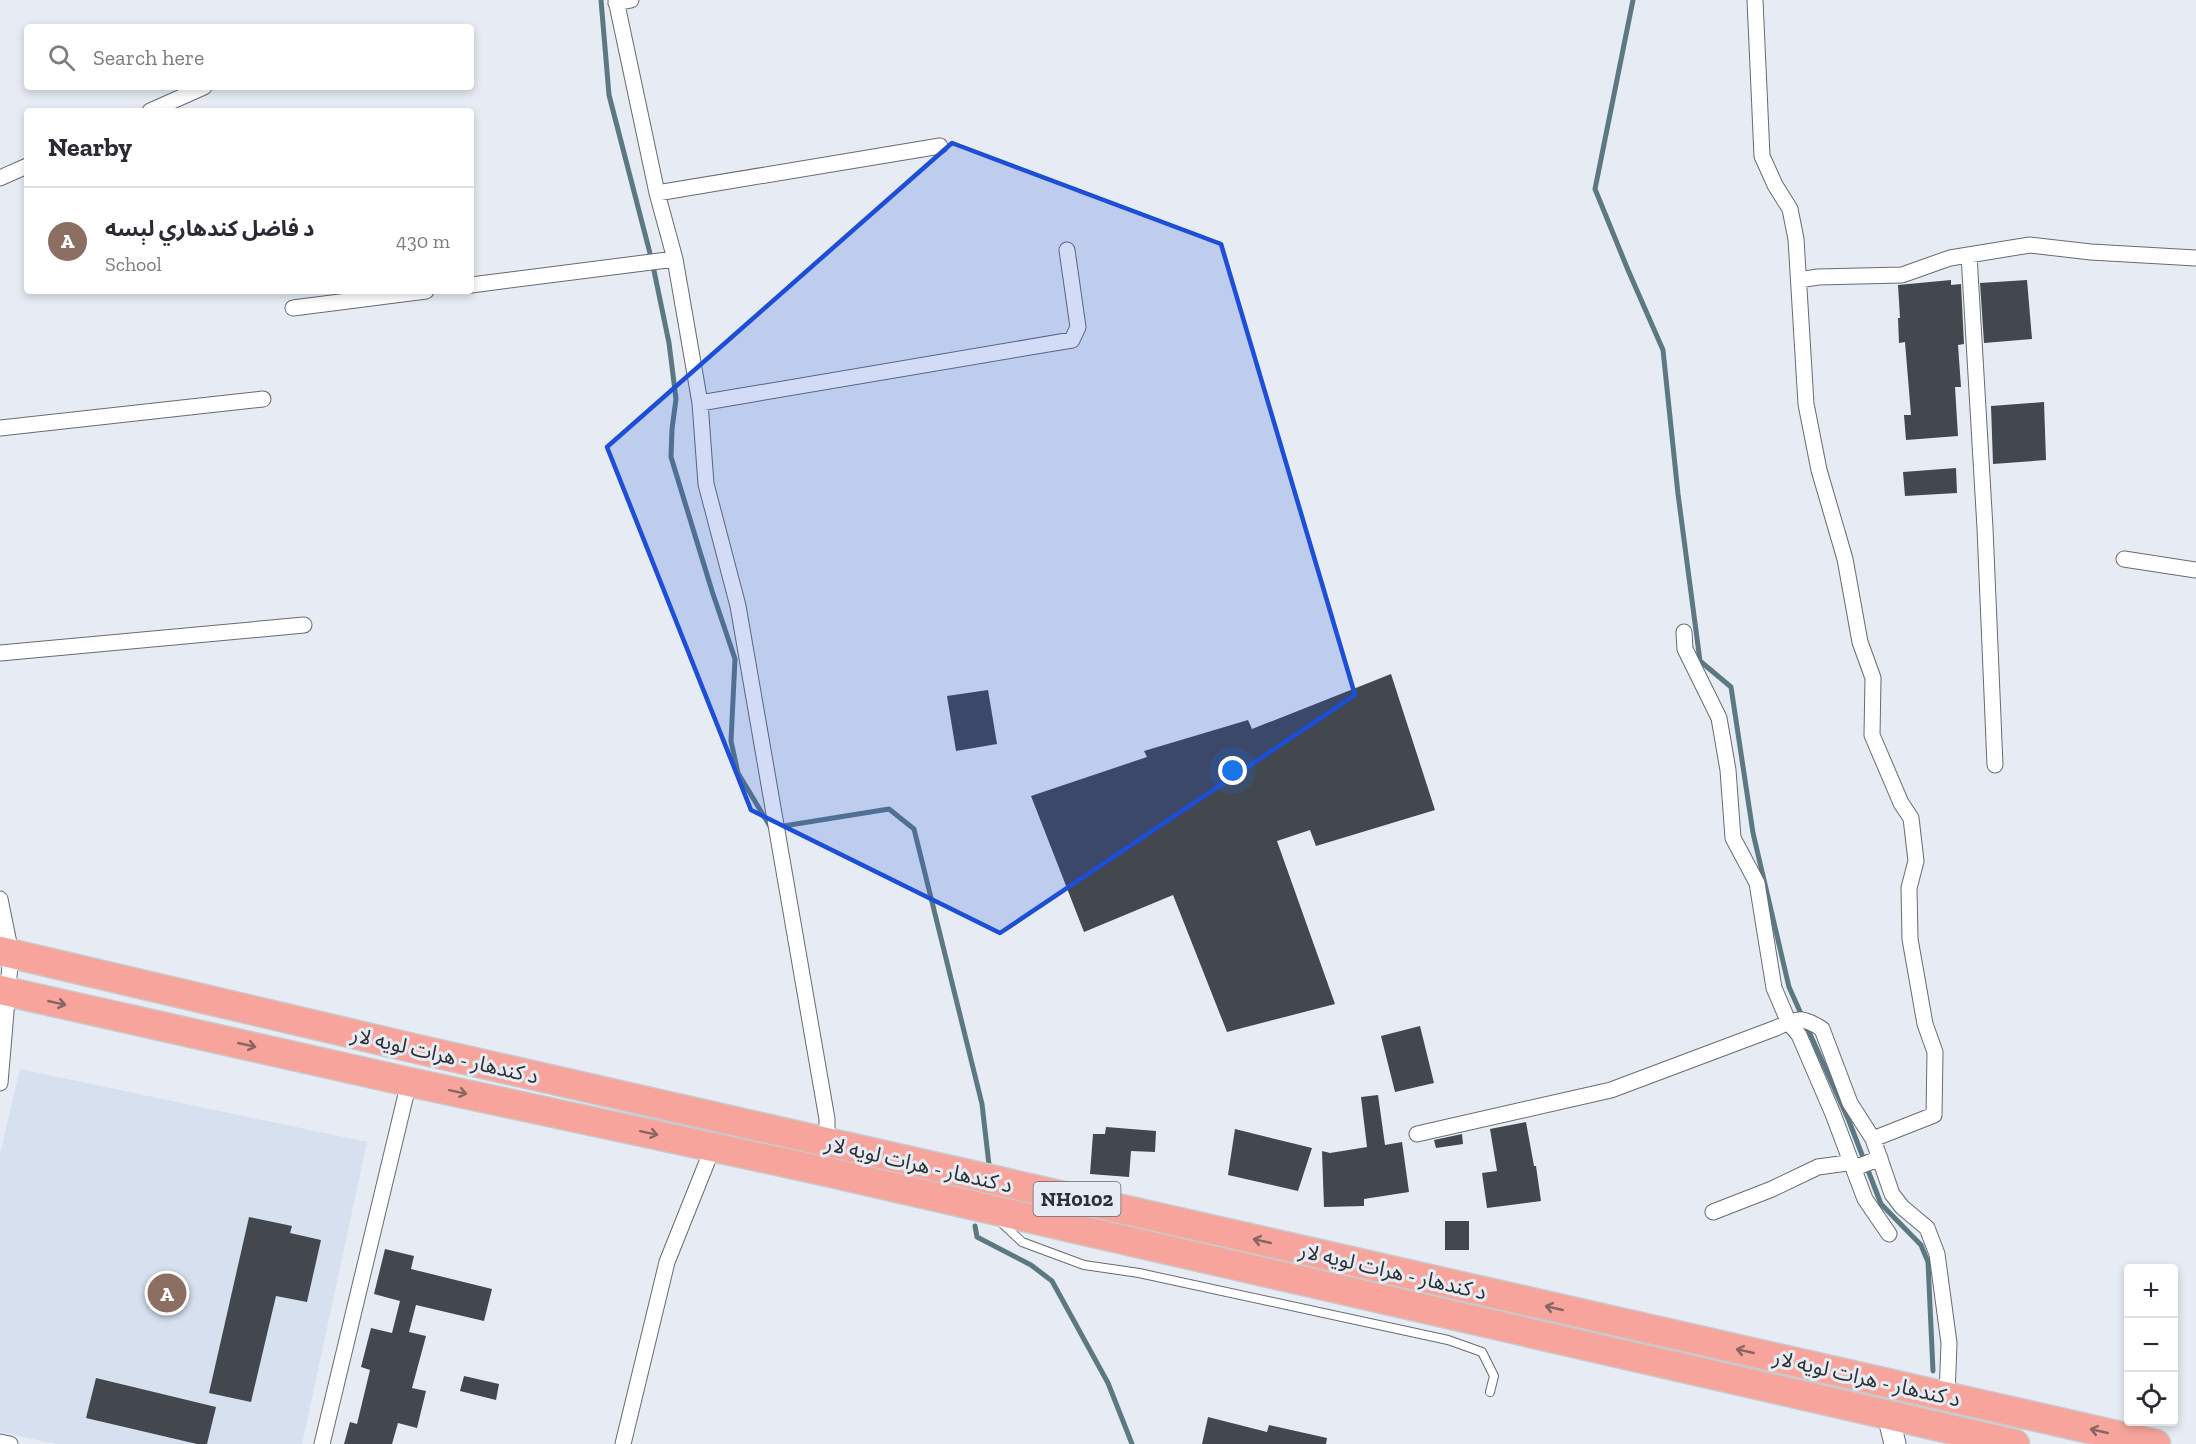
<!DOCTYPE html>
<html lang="en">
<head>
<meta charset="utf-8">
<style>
  body { margin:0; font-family:"Zilla Slab","Noto Sans Arabic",serif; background:#f2f2f3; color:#2b2b33 }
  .controls { position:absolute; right:18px; bottom:18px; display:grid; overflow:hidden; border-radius:6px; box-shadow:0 3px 9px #0003 }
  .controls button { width:54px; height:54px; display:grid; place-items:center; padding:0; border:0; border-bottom:2px solid #e1e1e2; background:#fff; color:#2b2b33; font:30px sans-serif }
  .you { position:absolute; left:1233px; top:771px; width:21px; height:21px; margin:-15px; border:4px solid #fff; border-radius:50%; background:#1a73e8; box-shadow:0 0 0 9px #1a73e833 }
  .badge { display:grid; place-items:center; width:39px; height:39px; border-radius:50%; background:#111827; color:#fff; font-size:20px; font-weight:700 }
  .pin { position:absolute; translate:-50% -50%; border:3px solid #fff; box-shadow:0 2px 6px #0006 }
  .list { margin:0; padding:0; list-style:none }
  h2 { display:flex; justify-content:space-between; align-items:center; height:78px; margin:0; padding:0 24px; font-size:26px }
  h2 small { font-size:20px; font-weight:400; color:#7c7c81 }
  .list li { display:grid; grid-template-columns:39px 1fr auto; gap:18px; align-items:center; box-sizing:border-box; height:108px; padding:0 24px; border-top:2px solid #e1e1e2 }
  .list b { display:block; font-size:22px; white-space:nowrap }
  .list p { margin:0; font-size:20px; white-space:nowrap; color:#7c7c81 }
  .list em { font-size:20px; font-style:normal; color:#7c7c81 }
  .icon { flex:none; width:33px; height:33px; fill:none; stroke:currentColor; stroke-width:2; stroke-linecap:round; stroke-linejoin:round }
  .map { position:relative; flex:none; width:2196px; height:1444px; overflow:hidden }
  .search { position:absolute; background:#fff; box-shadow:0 3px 9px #0003; left:24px; top:24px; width:450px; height:66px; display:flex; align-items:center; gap:15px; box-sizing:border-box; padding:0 21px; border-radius:6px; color:#7c7c81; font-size:22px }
  .panel { position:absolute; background:#fff; box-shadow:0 3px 9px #0003; left:24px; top:108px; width:450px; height:186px; border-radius:6px }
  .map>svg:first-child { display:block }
  .built { fill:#d7e0ef }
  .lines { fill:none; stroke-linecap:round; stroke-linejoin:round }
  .stream { stroke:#5c7981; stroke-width:5 }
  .building { fill:#43474e }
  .lane-casing { stroke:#676b72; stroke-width:10 }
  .street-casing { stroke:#676b72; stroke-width:17 }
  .secondary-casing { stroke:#676b72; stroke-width:23 }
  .highway-casing { stroke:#c9c9ca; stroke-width:31 }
  .lane { stroke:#fff; stroke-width:8 }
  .street { stroke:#fff; stroke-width:15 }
  .secondary { stroke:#fff; stroke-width:21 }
  .highway { stroke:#f7a49c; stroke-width:28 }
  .oneway { stroke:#886462 }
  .marked { fill:#1d4ed8; fill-opacity:0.2; stroke:#1d4ed8; stroke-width:4.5; stroke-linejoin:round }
  .labels { text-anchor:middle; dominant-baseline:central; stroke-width:6; stroke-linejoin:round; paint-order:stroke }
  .shield { fill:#e6ebf4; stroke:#65686d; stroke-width:1.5 }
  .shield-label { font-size:20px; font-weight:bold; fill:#2e3033 }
  .street-label { font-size:21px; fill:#2e3033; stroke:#e6ebf4 }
</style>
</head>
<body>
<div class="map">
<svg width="2196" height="1444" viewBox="0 0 2196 1444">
  <rect width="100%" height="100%" fill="#e6ebf4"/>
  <path class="built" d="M 20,1069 L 367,1142 L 302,1444 L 56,1444 L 0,1432 L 0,1154 Z"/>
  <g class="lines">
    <path class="stream" d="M 601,0 L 609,95 L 652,261 L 669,343 L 676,399 L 672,429 L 671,457 L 712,591 L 735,659 L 731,741 L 738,773 L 771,828 L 889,809 L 914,829 L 982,1104 L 989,1165
      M 1633,0 L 1595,189 L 1628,270 L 1663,350 L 1678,494 L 1700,661 L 1731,687 L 1753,833 L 1789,987 L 1849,1121 L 1881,1204 L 1921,1245 L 1928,1262 L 1933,1371
      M 975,1226 L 977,1237 L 1031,1265 L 1052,1281 L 1108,1383 L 1132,1444"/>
  </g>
  <path class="building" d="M 1951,280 L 1951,285 L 1961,284 L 1964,344 L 1958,345 L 1961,387 L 1955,387 L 1958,436 L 1906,440 L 1904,415 L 1911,415 L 1905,342 L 1899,343 L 1898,318 L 1900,318 L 1898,285 Z
    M 2027,280 L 2032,339 L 1984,343 L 1980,283 Z
    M 2044,402 L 2046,460 L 1993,464 L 1991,406 Z
    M 1956,468 L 1957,493 L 1905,496 L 1903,472 Z
    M 1391,674 L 1435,810 L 1316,846 L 1310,830 L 1277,841 L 1335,1004 L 1227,1032 L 1173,895 L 1084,932 L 1031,796 L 1147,757 L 1144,751 L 1248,720 L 1252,729 Z
    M 988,690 L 997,744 L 956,751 L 947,696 Z
    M 1420,1026 L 1434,1083 L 1395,1092 L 1381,1036 Z
    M 1378,1095 L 1385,1145 L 1402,1142 L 1409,1192 L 1364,1199 L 1364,1206 L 1324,1207 L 1322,1151 L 1330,1153 L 1367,1147 L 1361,1097 Z
    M 1526,1122 L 1534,1166 L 1536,1166 L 1541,1201 L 1487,1208 L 1482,1173 L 1497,1171 L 1490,1129 Z
    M 1106,1127 L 1156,1131 L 1155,1152 L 1131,1151 L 1129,1177 L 1090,1174 L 1093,1134 L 1105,1134 Z
    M 1235,1129 L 1312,1148 L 1298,1191 L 1228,1175 Z
    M 1462,1134 L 1463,1144 L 1436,1148 L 1434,1140 Z
    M 249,1217 L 292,1226 L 290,1233 L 321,1240 L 307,1302 L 276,1296 L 251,1402 L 209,1393 Z
    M 1445,1221 L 1469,1221 L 1469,1250 L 1445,1250 Z
    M 385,1249 L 414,1256 L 411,1269 L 492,1289 L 484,1321 L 416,1305 L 409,1332 L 426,1336 L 412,1388 L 426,1391 L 417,1428 L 398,1423 L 392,1444 L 344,1444 L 350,1422 L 357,1424 L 370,1370 L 361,1367 L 371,1328 L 392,1333 L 400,1301 L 374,1294 Z
    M 464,1376 L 499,1384 L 496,1400 L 460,1391 Z
    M 96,1378 L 216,1407 L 207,1444 L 197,1444 L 86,1418 Z
    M 1208,1417 L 1267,1432 L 1269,1425 L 1327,1438 L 1326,1444 L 1202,1444 Z"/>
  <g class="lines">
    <g class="lane-casing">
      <path id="lane" d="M 1002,1223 L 1022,1242 L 1084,1265 L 1139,1273 L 1448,1340 L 1482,1352 L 1494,1376 L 1490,1392"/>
    </g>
    <g class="street-casing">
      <path id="street" d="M 616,0 L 657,193 L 675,259 L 700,403 L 706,484 L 738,606 L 827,1119 L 827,1143
        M 1755,0 L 1762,156 L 1775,185 L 1790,209 L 1796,239 L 1806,404 L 1819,470 L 1845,559 L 1860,642 L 1873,678 L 1872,735 L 1901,803 L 1911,818 L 1916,861 L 1909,888 L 1910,939 L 1925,1024 L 1935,1052 L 1934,1115 L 1873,1139
        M 616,3 L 631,0
        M 150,111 L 204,87
        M 0,178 L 27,166
        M 657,193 L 940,146
        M 1969,255 L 1985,528 L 1995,765
        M 1799,280 L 1818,277 L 1902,275 L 1950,258 L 2030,245 L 2091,252 L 2196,258
        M 471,285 L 675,259
        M 293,308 L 426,291
        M 700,403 L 1072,340 L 1078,327 L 1067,250
        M 0,428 L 263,399
        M 2124,559 L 2196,570
        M 1684,632 L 1685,649 L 1719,718 L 1728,770 L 1733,838 L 1757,883 L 1774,988 L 1789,1023 L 1799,1035 L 1833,1114 L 1865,1199 L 1889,1234
        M 0,653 L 304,625
        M 0,899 L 11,953 L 0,1083
        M 1417,1134 L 1611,1090 L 1776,1028 C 1796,1018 1802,1016 1822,1029 L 1850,1103 L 1873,1139 L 1892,1194 L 1902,1207 L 1927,1228 L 1937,1254 L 1949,1343 L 1947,1396
        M 1713,1212 L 1772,1189 L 1818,1167 L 1847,1163 L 1860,1166 L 1880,1158
        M 0,1442 L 10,1444
        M 322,1444 L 409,1082
        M 623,1444 L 667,1262 L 713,1147"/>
    </g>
    <g class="secondary-casing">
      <path id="secondary" d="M 1888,1415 L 1895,1444"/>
    </g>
    <g class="highway-casing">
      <path id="highway" d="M 0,951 L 417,1049 L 2156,1444
        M 0,990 L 409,1082 L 819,1170 L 2015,1444"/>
    </g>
    <use href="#lane" class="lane"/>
    <use href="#street" class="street"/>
    <use href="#secondary" class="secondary"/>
    <use href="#highway" class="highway"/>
  </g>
  <defs><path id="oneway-shaft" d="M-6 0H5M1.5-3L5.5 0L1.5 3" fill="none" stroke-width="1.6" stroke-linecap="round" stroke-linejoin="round" transform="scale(1.5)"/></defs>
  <g class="oneway">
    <use href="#oneway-shaft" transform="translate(57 1003) rotate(13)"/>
    <use href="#oneway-shaft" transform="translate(247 1045) rotate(13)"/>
    <use href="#oneway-shaft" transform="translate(458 1092) rotate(12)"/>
    <use href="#oneway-shaft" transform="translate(649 1133) rotate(12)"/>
    <use href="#oneway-shaft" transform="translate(1262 1241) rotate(-167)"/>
    <use href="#oneway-shaft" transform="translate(1554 1308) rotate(-167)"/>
    <use href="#oneway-shaft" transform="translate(1745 1351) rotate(-167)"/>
    <use href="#oneway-shaft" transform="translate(2099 1431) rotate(-167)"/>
  </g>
  <path class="marked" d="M 952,143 L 1221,244 L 1355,695 L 1000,933 L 751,810 L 607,447 Z"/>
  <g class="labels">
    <rect class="shield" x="1033.5" y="1182" width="87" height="34" rx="4.5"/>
    <g class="shield-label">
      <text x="1077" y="1199">NH0102</text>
    </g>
    <g class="street-label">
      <text transform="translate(445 1055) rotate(13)">د کندهار - هرات لويه لار</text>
      <text transform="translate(919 1164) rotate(13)">د کندهار - هرات لويه لار</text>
      <text transform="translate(1393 1271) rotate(13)">د کندهار - هرات لويه لار</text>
      <text transform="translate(1867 1378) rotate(13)">د کندهار - هرات لويه لار</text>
    </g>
  </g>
</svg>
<div class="controls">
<button>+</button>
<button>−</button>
<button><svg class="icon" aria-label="locate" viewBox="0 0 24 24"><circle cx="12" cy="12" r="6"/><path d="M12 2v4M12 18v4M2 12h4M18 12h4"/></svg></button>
</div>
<div class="you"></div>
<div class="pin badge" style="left:167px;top:1293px;background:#8d6e63">A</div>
<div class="search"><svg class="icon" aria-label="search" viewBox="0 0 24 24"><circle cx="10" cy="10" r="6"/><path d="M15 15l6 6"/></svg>Search here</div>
<section class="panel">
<h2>Nearby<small></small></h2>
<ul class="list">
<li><span class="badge" style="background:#8d6e63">A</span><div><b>د فاضل کندهاري لېسه</b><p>School</p></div><em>430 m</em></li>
</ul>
</section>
</div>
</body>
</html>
